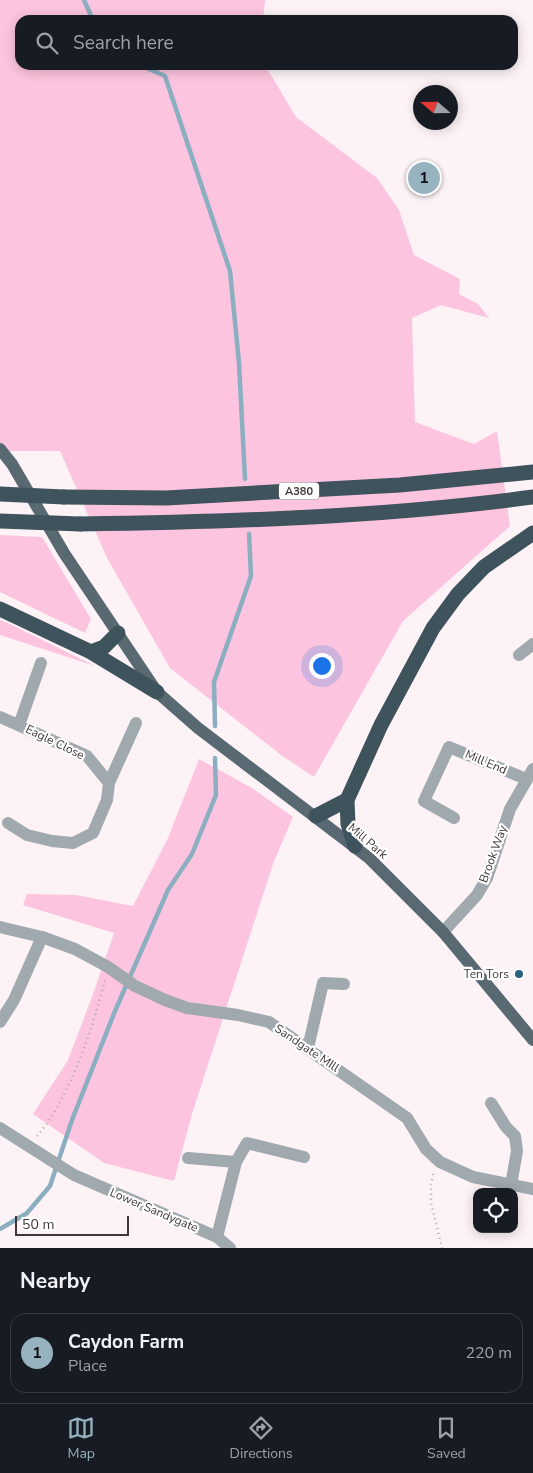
<!DOCTYPE html>
<html lang="en">
<head>
<meta charset="utf-8">
<style>
  body { margin:0; font-family:"Nunito Sans",sans-serif; background:#242831; color:#f1f3f6 }
  .controls { position:absolute; right:15px; bottom:15px; display:grid; overflow:hidden; border-radius:10px; box-shadow:0 2px 12px #0003 }
  .controls button { width:45px; height:45px; display:grid; place-items:center; padding:0; border:0; border-bottom:1px solid #363941; background:#171b24; color:#f1f3f6; font:25px sans-serif }
  .compass { position:absolute; left:413px; top:85px; width:45px; height:45px; border-radius:50%; background:#171b24; box-shadow:0 2px 12px #0003; rotate:290deg }
  .scale { position:absolute; left:15px; bottom:12px; width:114px; box-sizing:border-box; padding-left:5px; border:2px solid #40373b; border-top:0; font-size:14px; line-height:18px; white-space:nowrap; color:#40373b; -webkit-text-stroke:4px #fff; paint-order:stroke }
  .you { position:absolute; left:321px; top:665px; width:18px; height:18px; margin:-12px; border:4px solid #fff; border-radius:50%; background:#1a73e8; box-shadow:0 0 0 8px #1a73e833 }
  .badge { display:grid; place-items:center; width:32px; height:32px; border-radius:50%; background:#97b3bf; color:#111; font-size:16px; font-weight:700 }
  .pin { position:absolute; translate:-50% -50%; border:2px solid #fff; box-shadow:0 1px 5px #0006 }
  .list { margin:0; padding:0; list-style:none }
  h2 { display:flex; justify-content:space-between; align-items:center; height:65px; margin:0; padding:0 20px; font-size:21px }
  h2 small { font-size:16px; font-weight:400; color:#9ea1a6 }
  .list li { display:grid; grid-template-columns:32px 1fr auto; gap:15px; align-items:center; box-sizing:border-box; height:80px; margin:0 10px 10px; padding:0 10px; border:1px solid #363941; border-radius:15px }
  .list b { display:block; font-size:19px; white-space:nowrap }
  .list p { margin:0; font-size:16px; white-space:nowrap; color:#9ea1a6 }
  .list em { font-size:16px; font-style:normal; color:#9ea1a6 }
  .icon { flex:none; width:28px; height:28px; fill:none; stroke:currentColor; stroke-width:2; stroke-linecap:round; stroke-linejoin:round }
  .map { position:relative; flex:none; width:533px; height:1248px; overflow:hidden }
  .search { position:absolute; background:#171b24; box-shadow:0 2px 12px #0003; left:15px; right:15px; top:15px; height:55px; display:flex; align-items:center; gap:12px; box-sizing:border-box; padding:0 18px; border-radius:15px; color:#9ea1a6; font-size:19px }
  .sheet { height:155px; background:#171b24 }
  nav { display:flex; justify-content:space-around; align-items:center; box-sizing:border-box; height:70px; border-top:1px solid #363941; background:#171b24; font-size:14px; color:#9ea1a6 }
  nav a { display:grid; justify-items:center; gap:2px }
  nav .on { color:#97b3bf }
  .map>svg:first-child { display:block }
  .green { fill:#fcc4de }
  .lines { fill:none; stroke-linecap:round; stroke-linejoin:round }
  .stream { stroke:#8baec1; stroke-width:4.5 }
  .path { stroke:#b1a8ac; stroke-width:2.5; stroke-dasharray:1 4; stroke-linecap:butt }
  .minor { stroke:#9fa9ae; stroke-width:12 }
  .major { stroke:#586972; stroke-width:12 }
  .highway { stroke:#3f535c; stroke-width:15 }
  .highway-bridge { stroke:#3f535c; stroke-width:15 }
  .poi-dot { fill:#29647c; stroke:#fff; stroke-width:2 }
  .labels { text-anchor:middle; dominant-baseline:central; stroke-width:4.5; stroke-linejoin:round; paint-order:stroke }
  .shield { fill:#fff; stroke:#797376; stroke-width:1 }
  .shield-label { font-size:11px; font-weight:bold; fill:#40373b }
  .street-label { font-size:12px; fill:#40373b; stroke:#fff }
  .poi-label { font-size:12px; fill:#40373b; stroke:#fff; text-anchor:end }
</style>
</head>
<body>
<div class="map">
<svg width="533" height="1248" viewBox="0 0 533 1248">
  <rect width="100%" height="100%" fill="#fdf3f7"/>
  <path class="green" d="M 0,0 L 265,0 L 263,20 L 20,20 L 20,65 L 265,65 L 296,117 L 377,178 L 399,210 L 414,255 L 460,279 L 459,294 L 478,304 L 489,318 L 441,305 L 412,318 L 415,422 L 474,444 L 497,431 L 510,526 L 403,621 L 314,777 L 281,755 L 170,668 L 107,558 L 60,451 L 0,451 Z
    M 0,535 L 42,537 L 91,619 L 85,633 L 0,592 Z
    M 0,620 L 10,624 L 95,666 L 0,635 Z
    M 199,759 L 252,788 L 293,817 L 273,864 L 192,1114 L 174,1181 L 104,1163 L 33,1114 L 68,1060 L 92,997 L 114,933 L 23,905 L 27,894 L 76,895 L 133,906 L 168,838 Z"/>
  <g class="lines">
    <path class="stream" d="M 84,0 L 93,20
      M 140,65 L 165,76 L 230,271 L 239,363 L 245,479
      M 215,726 L 214,682 L 251,576 L 249,534
      M 0,1229 L 27,1213 L 50,1186 L 72,1120 L 115,1011 L 168,890 L 192,854 L 216,795 L 215,758"/>
    <path class="path" d="M 37,1136 C 69,1100 93,1027 105,980
      M 433,1174 L 431,1184 L 431,1203 L 442,1248"/>
    <path class="minor" d="M 519,655 L 533,644
      M 0,717 L 87,756 L 109,783 L 107,800 L 93,833 L 73,843 L 52,841 L 27,835 L 8,823
      M 19,725 L 41,663
      M 109,783 L 136,723
      M 454,818 L 424,801 L 449,747 L 526,779
      M 0,927 L 42,937 L 75,949 L 108,967 L 135,986 L 165,1000 L 187,1008 L 238,1015 L 269,1022 L 407,1118 L 426,1149 L 440,1162 L 473,1177 L 533,1189
      M 443,932 L 477,895 L 487,878 L 510,809 L 533,769
      M 0,1022 L 14,1000 L 42,937
      M 308,1048 L 323,983 L 344,984
      M 491,1103 L 506,1127 L 515,1136 L 517,1151 L 511,1185
      M 0,1128 L 74,1175 L 217,1237 L 230,1248
      M 188,1158 L 236,1162 L 217,1237
      M 236,1162 L 247,1143 L 304,1157"/>
    <path class="major" d="M 0,449 L 12,464 L 64,553 L 157,692 L 198,728 L 369,858 L 443,932 L 533,1040"/>
    <path class="highway" d="M 64,497 L 166,498 L 400,485 L 533,472
      M 80,524 C 231,522 383,517 533,497
      M 0,609 L 91,652 L 157,692
      M 91,652 L 104,647 L 118,633
      M 316,816 L 347,800
      M 355,846 L 348,824 L 347,800 L 381,725 L 433,628 L 458,594 L 484,567 L 533,533"/>
    <path class="highway-bridge" d="M 0,494 L 64,497
      M 0,521 L 80,524"/>
  </g>
  <circle class="poi-dot" cx="519" cy="974" r="5"/>
  <g class="labels">
    <rect class="shield" x="279" y="482.5" width="40" height="17" rx="4"/>
    <g class="shield-label">
      <text x="299" y="491">A380</text>
    </g>
    <g class="street-label">
      <text transform="translate(55 742) rotate(26)">Eagle Close</text>
      <text transform="translate(486 762) rotate(23)">Mill End</text>
      <text transform="translate(368 841) rotate(41)">Mill Park</text>
      <text transform="translate(493 854) rotate(-70)">Brook Way</text>
      <text transform="translate(307 1048) rotate(34)">Sandgate MIll</text>
      <text transform="translate(154 1210) rotate(23)">Lower Sandygate</text>
    </g>
    <g class="poi-label">
      <text x="509" y="974">Ten Tors</text>
    </g>
  </g>
</svg>
<div class="controls">
<button><svg class="icon" aria-label="locate" viewBox="0 0 24 24"><circle cx="12" cy="12" r="6"/><path d="M12 2v4M12 18v4M2 12h4M18 12h4"/></svg></button>
</div>
<svg class="compass" viewBox="-18 -18 36 36"><path d="M0-13l5 13h-10z" fill="#e53935"/><path d="M0 13l5-13h-10z" fill="#9ea1a6"/></svg>
<div class="scale">50 m</div>
<div class="you"></div>
<div class="pin badge" style="left:424px;top:178px">1</div>
<div class="search"><svg class="icon" aria-label="search" viewBox="0 0 24 24"><circle cx="10" cy="10" r="6"/><path d="M15 15l6 6"/></svg>Search here</div>
</div>
<section class="sheet">
<h2>Nearby<small></small></h2>
<ul class="list">
<li><span class="badge">1</span><div><b>Caydon Farm</b><p>Place</p></div><em>220 m</em></li>
</ul>
</section>
<nav>
<a class="on"><svg class="icon" aria-label="map" viewBox="0 0 24 24"><path d="M3 6l6-2 6 2 6-2v14l-6 2-6-2-6 2zM9 4v14M15 6v14"/></svg>Map</a>
<a><svg class="icon" aria-label="directions" viewBox="0 0 24 24"><path d="M12 3l9 9-9 9-9-9zM9 14v-3h6M13 9l2 2-2 2"/></svg>Directions</a>
<a><svg class="icon" aria-label="saved" viewBox="0 0 24 24"><path d="M7 4h10v16l-5-4-5 4z"/></svg>Saved</a>
</nav>
</body>
</html>
